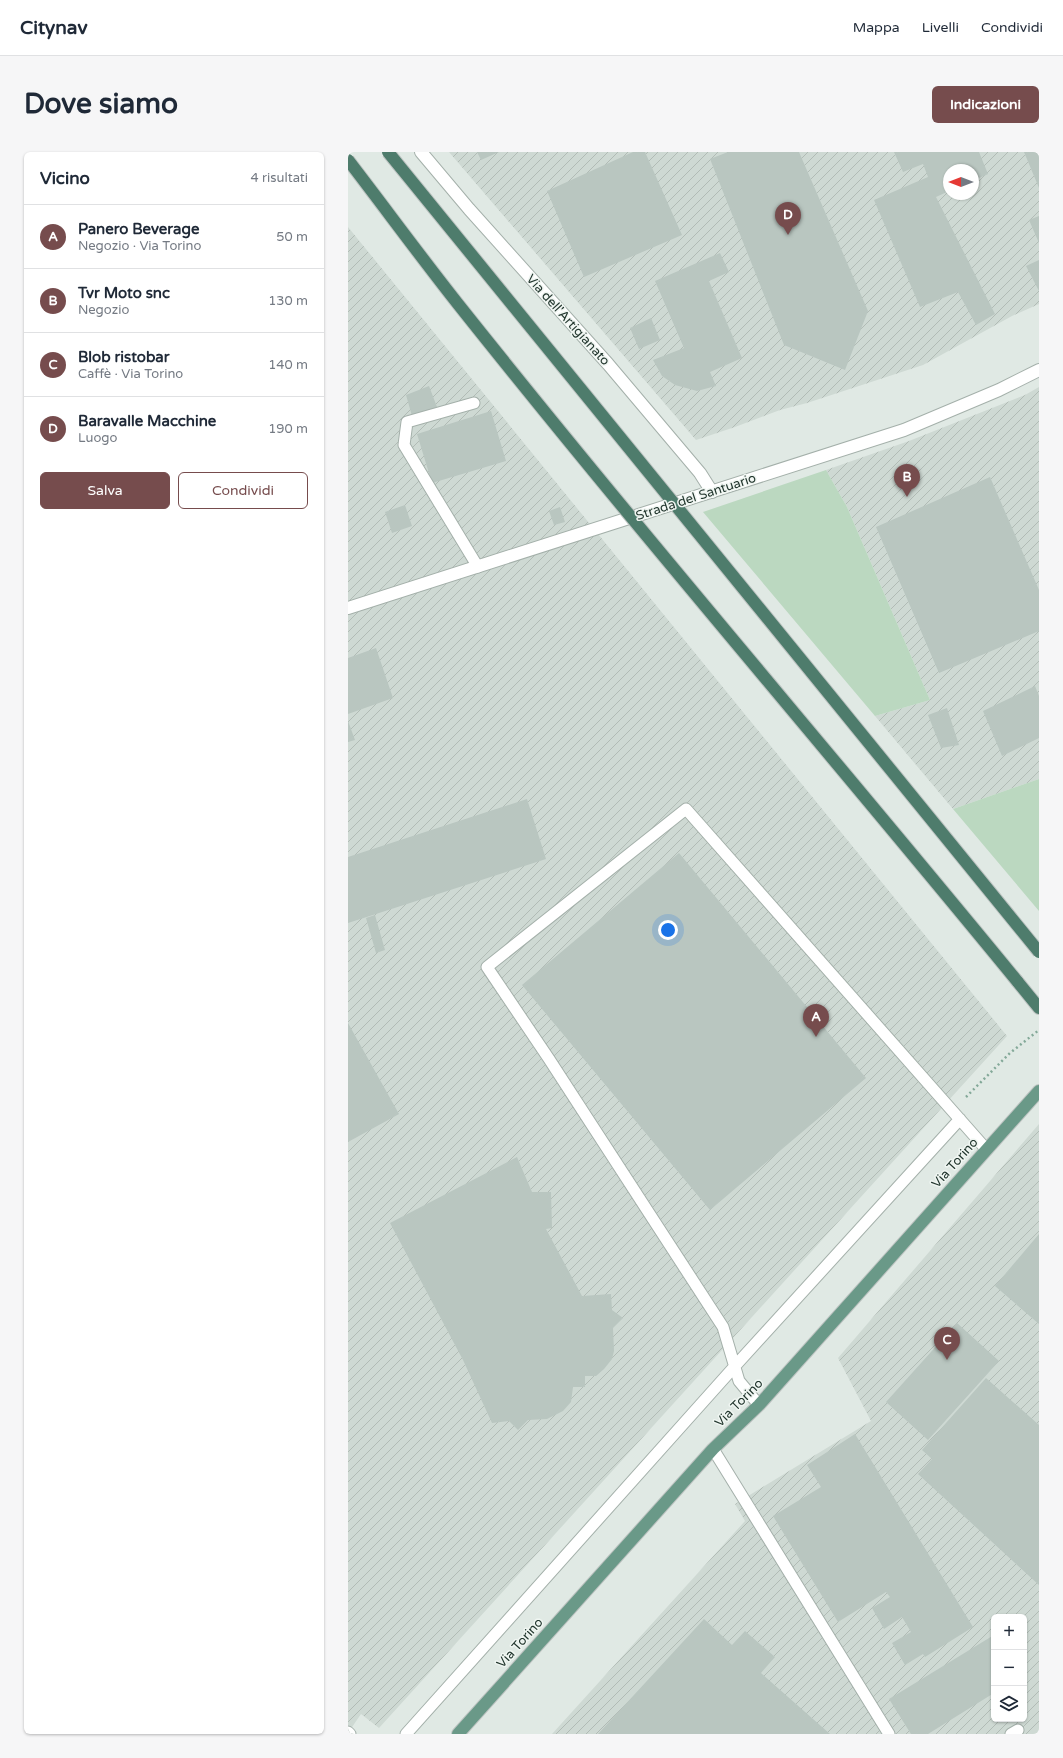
<!DOCTYPE html>
<html lang="it">
<head>
<meta charset="utf-8">
<style>
  body { margin:0; font-family:"Varela Round",sans-serif; background:#f6f6f7; color:#1f2937 }
  .controls { position:absolute; right:12px; bottom:12px; display:grid; overflow:hidden; border-radius:6px; box-shadow:0 1px 3px #0004 }
  .controls button { width:36px; height:36px; display:grid; place-items:center; padding:0; border:0; border-bottom:1px solid #e0e1e3; background:#fff; color:#1f2937; font:20px sans-serif }
  .compass { position:absolute; left:595px; top:12px; width:36px; height:36px; border-radius:50%; background:#fff; box-shadow:0 1px 3px #0004; rotate:270deg }
  .you { position:absolute; left:320px; top:778px; width:14px; height:14px; margin:-10px; border:3px solid #fff; border-radius:50%; background:#1a73e8; box-shadow:0 0 0 6px #1a73e833 }
  .badge { display:grid; place-items:center; width:26px; height:26px; border-radius:50%; background:#764c4d; color:#fff; font-size:13px; font-weight:700 }
  .pin { position:absolute; translate:-50% -33px; filter:drop-shadow(0 1px 2px #0008) }
  .pin::after { content:''; position:absolute; top:21px; width:14px; height:12px; background:inherit; clip-path:polygon(0 0,100% 0,50% 100%) }
  .list { margin:0; padding:0; list-style:none }
  h2 { display:flex; justify-content:space-between; align-items:center; height:52px; margin:0; padding:0 16px; font-size:17px }
  h2 small { font-size:13px; font-weight:400; color:#747a83 }
  .list li { display:grid; grid-template-columns:26px 1fr auto; gap:12px; align-items:center; box-sizing:border-box; height:64px; padding:0 16px; border-top:1px solid #e0e1e3 }
  .list b { display:block; font-size:15px; white-space:nowrap }
  .list p { margin:0; font-size:13px; white-space:nowrap; color:#747a83 }
  .list em { font-size:13px; font-style:normal; color:#747a83 }
  .actions { display:flex; gap:8px; padding:12px 16px }
  .actions a { flex:1; padding:9px 0; border:1px solid #764c4d; border-radius:6px; text-align:center; font-size:14px; color:#764c4d }
  .actions .main { background:#764c4d; color:#fff }
  .icon { flex:none; width:22px; height:22px; fill:none; stroke:currentColor; stroke-width:2; stroke-linecap:round; stroke-linejoin:round }
  .map { position:relative; flex:none; width:691px; height:1582px; overflow:hidden; border-radius:6px }
  header { display:flex; align-items:center; gap:24px; box-sizing:border-box; height:56px; padding:0 20px; background:#fff; border-bottom:1px solid #e0e1e3 }
  header strong { font-size:19px }
  nav { display:flex; gap:22px; margin-inline-start:auto; font-size:14px }
  .intro { display:flex; align-items:center; justify-content:space-between; box-sizing:border-box; height:96px; padding:0 24px }
  h1 { margin:0; font-size:28px }
  .button { padding:10px 18px; border-radius:6px; background:#764c4d; color:#fff; font-size:14px; font-weight:700 }
  main { display:flex; gap:24px; padding:0 24px }
  aside { flex:1; background:#fff; border-radius:6px; box-shadow:0 1px 3px #0004 }
  .map>svg:first-child { display:block }
  .industrial { fill:url(#industrial-furrows); fill-rule:evenodd }
  .green { fill:#bbd8c0 }
  .building { fill:#b9c6c0 }
  .lines { fill:none; stroke-linecap:round; stroke-linejoin:round }
  .service-casing { stroke:#a4b0aa; stroke-width:13 }
  .minor-casing { stroke:#a4b0aa; stroke-width:14 }
  .tertiary-casing { stroke:#a4b0aa; stroke-width:14 }
  .primary-casing { stroke:#bdc3c1; stroke-width:14 }
  .trunk-casing { stroke:#bdc3c1; stroke-width:14 }
  .path { stroke:#84a999; stroke-width:2.5; stroke-dasharray:2 3; stroke-linecap:butt }
  .service { stroke:#fff; stroke-width:11 }
  .minor { stroke:#fff; stroke-width:12 }
  .tertiary { stroke:#fff; stroke-width:12 }
  .primary { stroke:#6a9988; stroke-width:12 }
  .trunk { stroke:#4e7c6c; stroke-width:12 }
  .trunk-bridge-casing { stroke:#bdc3c1; stroke-width:14; stroke-linecap:butt }
  .trunk-bridge { stroke:#4e7c6c; stroke-width:12 }
  .labels { text-anchor:middle; dominant-baseline:central; stroke-width:3; stroke-linejoin:round; paint-order:stroke }
  .street-label { font-size:13px; fill:#23372f; stroke:#f0f6f2 }
</style>
</head>
<body>
<header>
<strong>Citynav</strong>
<nav><a>Mappa</a><a>Livelli</a><a>Condividi</a></nav>
</header>
<div class="intro"><h1>Dove siamo</h1><a class="button">Indicazioni</a></div>
<main>
<aside>
<h2>Vicino<small>4 risultati</small></h2>
<ul class="list">
<li><span class="badge">A</span><div><b>Panero Beverage</b><p>Negozio · Via Torino</p></div><em>50 m</em></li>
<li><span class="badge">B</span><div><b>Tvr Moto snc</b><p>Negozio</p></div><em>130 m</em></li>
<li><span class="badge">C</span><div><b>Blob ristobar</b><p>Caffè · Via Torino</p></div><em>140 m</em></li>
<li><span class="badge">D</span><div><b>Baravalle Macchine</b><p>Luogo</p></div><em>190 m</em></li>
</ul>
<div class="actions"><a class="main">Salva</a><a>Condividi</a></div>
</aside>
<div class="map">
<svg width="691" height="1582" viewBox="0 0 691 1582">
  <defs>
    <pattern id="industrial-furrows" width="10" height="10" patternUnits="userSpaceOnUse"><rect width="10" height="10" fill="#ced9d3"/><path d="M-1 1l2-2M0 10L10 0M9 11l2-2" fill="none" stroke="#b1bbb5"/></pattern>
  </defs>
  <rect width="100%" height="100%" fill="#e0e9e4"/>
  <path class="industrial" d="M 101,0 L 691,0 L 691,152 L 664,164 L 575,213 L 459,251 L 432,258 L 387,275 L 348,288 ZM 601,18 L 625,18 L 625,42 L 601,42 Z
    M 0,75 L 659,884 L 31,1576 L 13,1562 L 0,1581 Z
    M 691,235 L 691,627 L 605,657 L 527,564 L 582,548 L 499,355 L 478,318 L 561,289 L 677,243 Z
    M 691,972 L 691,1582 L 204,1582 L 397,1369 L 387,1352 L 523,1269 L 490,1206 ZM 646,1465 L 676,1465 L 676,1567 L 646,1567 Z"/>
  <path class="green" d="M 478,318 L 499,355 L 582,548 L 527,564 L 355,360 Z
    M 691,627 L 691,759 L 605,657 Z"/>
  <path class="building" d="M 129,0 L 151,0 L 133,8 Z
    M 285,0 L 297,0 L 334,83 L 236,125 L 199,39 Z
    M 380,0 L 451,0 L 520,159 L 497,218 L 436,193 L 362,7 Z
    M 546,0 L 631,0 L 640,22 L 625,29 L 625,18 L 601,18 L 601,39 L 588,45 L 647,162 L 628,173 L 610,140 L 572,155 L 526,48 L 580,25 L 575,12 L 555,20 Z
    M 676,0 L 691,0 L 691,36 Z
    M 691,64 L 691,91 L 681,68 Z
    M 372,101 L 381,120 L 361,129 L 394,206 L 362,220 L 368,234 L 349,239 L 327,233 L 314,224 L 305,208 L 336,196 L 307,129 Z
    M 691,108 L 691,139 L 678,114 Z
    M 303,166 L 312,188 L 291,197 L 282,176 Z
    M 81,234 L 89,255 L 64,264 L 58,243 Z
    M 143,259 L 158,309 L 84,331 L 69,282 Z
    M 642,325 L 691,438 L 691,479 L 591,521 L 528,375 Z
    M 57,353 L 64,374 L 44,381 L 37,360 Z
    M 212,355 L 217,370 L 206,373 L 201,359 Z
    M 28,496 L 45,546 L 0,562 L 0,506 Z
    M 687,534 L 691,544 L 691,586 L 654,604 L 635,559 Z
    M 599,556 L 611,593 L 593,596 L 580,563 Z
    M 0,569 L 7,588 L 0,590 Z
    M 179,647 L 198,707 L 0,771 L 0,705 Z
    M 331,701 L 518,926 L 362,1058 L 174,833 Z
    M 27,763 L 37,798 L 28,801 L 18,766 Z
    M 0,871 L 51,962 L 0,990 Z
    M 169,1005 L 184,1040 L 203,1040 L 204,1076 L 198,1077 L 234,1144 L 263,1142 L 264,1158 L 275,1166 L 265,1176 L 266,1199 L 264,1207 L 256,1217 L 248,1224 L 237,1224 L 237,1235 L 225,1235 L 223,1250 L 215,1259 L 199,1267 L 180,1268 L 170,1278 L 161,1269 L 144,1271 L 115,1208 L 42,1071 Z
    M 691,1082 L 691,1172 L 647,1134 Z
    M 609,1171 L 651,1209 L 580,1288 L 538,1250 Z
    M 638,1226 L 691,1273 L 691,1433 L 570,1322 L 584,1307 L 574,1298 Z
    M 507,1282 L 625,1475 L 577,1505 L 575,1502 L 557,1513 L 544,1491 L 563,1480 L 554,1465 L 536,1477 L 524,1456 L 542,1445 L 538,1440 L 490,1470 L 425,1364 L 473,1335 L 459,1313 Z
    M 356,1467 L 384,1493 L 397,1479 L 427,1505 L 413,1521 L 482,1582 L 250,1582 Z
    M 646,1483 L 646,1541 L 580,1582 L 563,1582 L 541,1547 Z"/>
  <g class="lines">
    <g class="service-casing">
      <path id="service" d="M 126,251 L 59,270 L 56,293 L 130,415
        M 411,1253 L 391,1229 L 375,1175 L 201,907 L 139,815 L 338,657 L 638,997
        M 365,1297 L 541,1582
        M 0,1580 L 2,1582
        M 58,1582 L 387,1214 L 612,967
        M 663,1582 L 670,1578"/>
    </g>
    <g class="minor-casing">
      <path id="minor" d="M 73,0 L 121,57 L 260,212 L 352,321 L 364,340"/>
    </g>
    <g class="tertiary-casing">
      <path id="tertiary" d="M 0,456 L 556,278 L 651,238 L 691,218"/>
    </g>
    <g class="primary-casing">
      <path id="primary" d="M 110,1582 L 365,1297 L 411,1253 L 691,939"/>
    </g>
    <g class="trunk-casing">
      <path id="trunk" d="M 669,829 L 691,856"/>
    </g>
    <path class="path" d="M 618,945 L 662,901 L 691,878"/>
    <use href="#service" class="service"/>
    <use href="#minor" class="minor"/>
    <use href="#tertiary" class="tertiary"/>
    <use href="#primary" class="primary"/>
    <use href="#trunk" class="trunk"/>
    <g class="trunk-bridge-casing">
      <path id="trunk-bridge" d="M 40,0 L 691,800
        M 0,8 C 37,56 72,104 110,152 C 292,381 484,603 669,829"/>
    </g>
    <use href="#trunk-bridge" class="trunk-bridge"/>
  </g>
  <g class="labels">
    <g class="street-label">
      <text transform="translate(220 168) rotate(48)">Via dell'Artigianato</text>
      <text transform="translate(348 345) rotate(-18)">Strada del Santuario</text>
      <text transform="translate(607 1011) rotate(-48)">Via Torino</text>
      <text transform="translate(391 1251) rotate(-45)">Via Torino</text>
      <text transform="translate(172 1491) rotate(-48)">Via Torino</text>
    </g>
  </g>
</svg>
<div class="controls">
<button>+</button>
<button>−</button>
<button><svg class="icon" aria-label="layers" viewBox="0 0 24 24"><path d="M12 4l9 5-9 5-9-5zM3 14l9 5 9-5"/></svg></button>
</div>
<svg class="compass" viewBox="-18 -18 36 36"><path d="M0-13l5 13h-10z" fill="#e53935"/><path d="M0 13l5-13h-10z" fill="#747a83"/></svg>
<div class="you"></div>
<div class="pin badge" style="left:468px;top:885px">A</div>
<div class="pin badge" style="left:559px;top:345px">B</div>
<div class="pin badge" style="left:599px;top:1208px">C</div>
<div class="pin badge" style="left:440px;top:83px">D</div>
</div>
</main>
</body>
</html>
